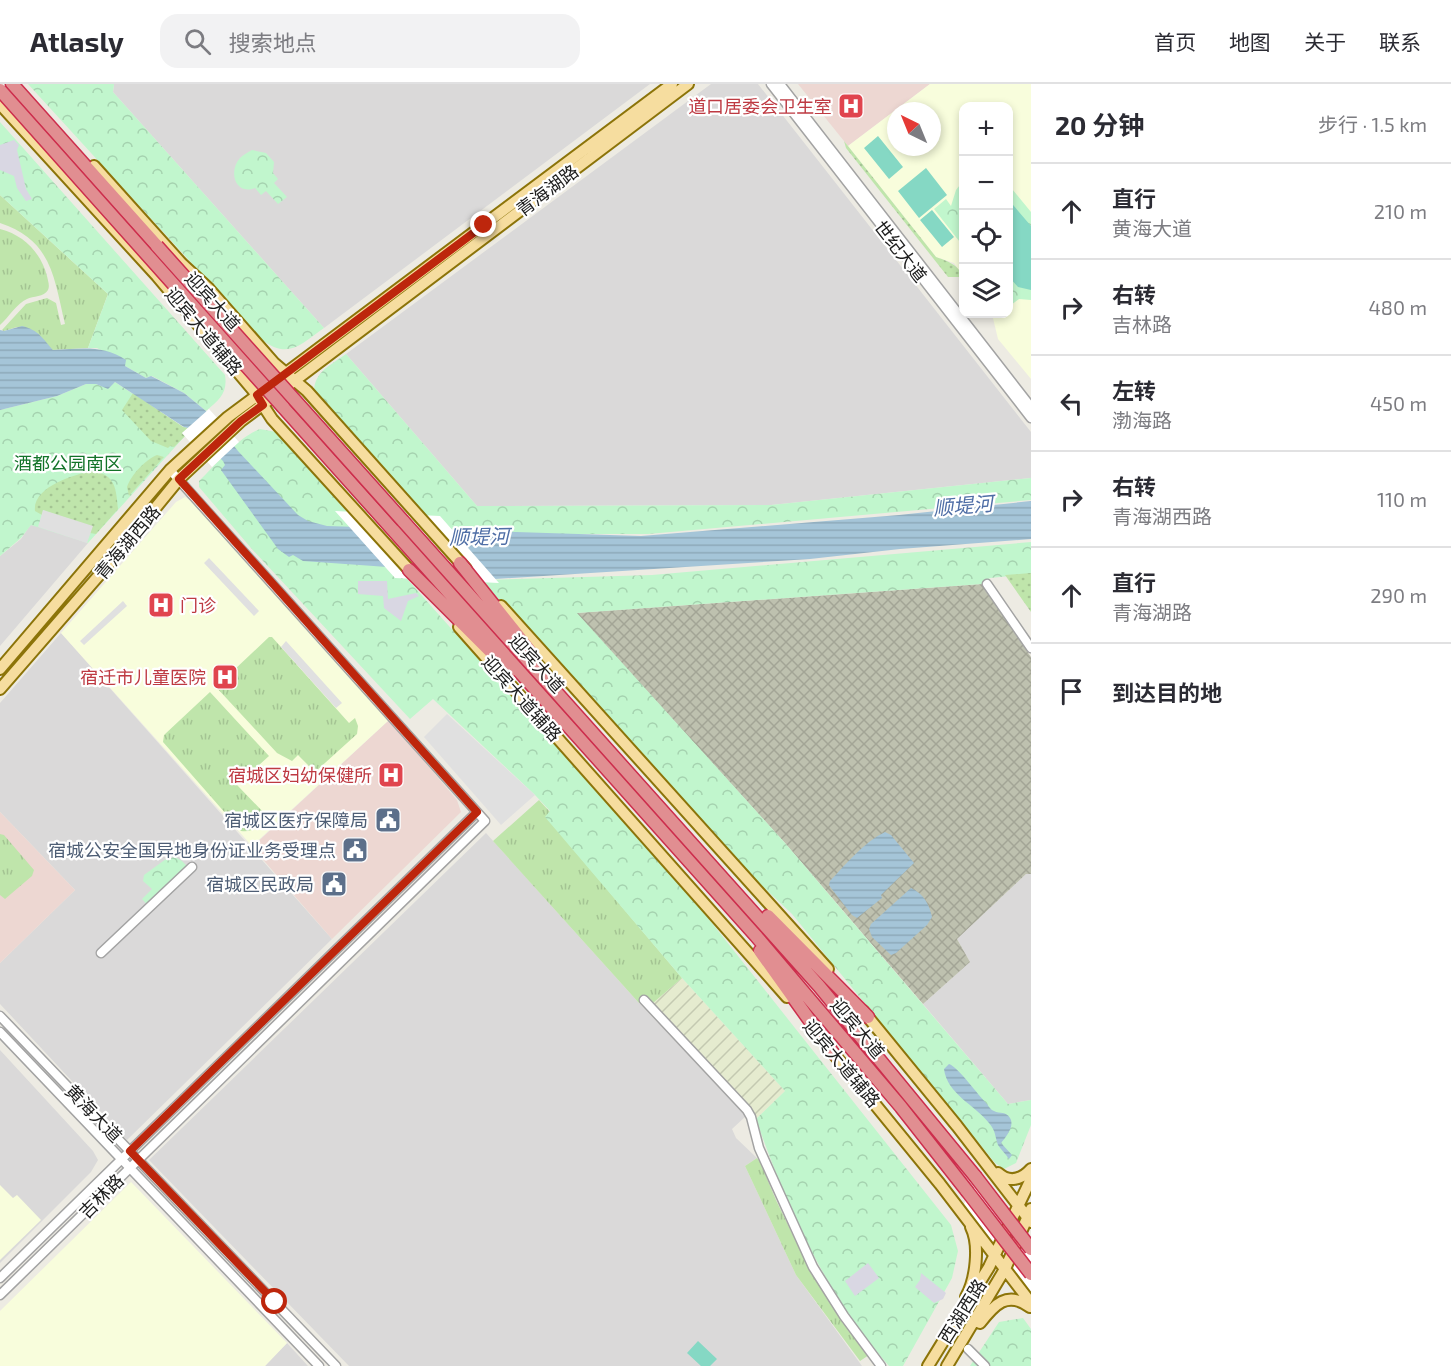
<!DOCTYPE html>
<html lang="zh">
<head>
<meta charset="utf-8">
<style>
  body { margin:0; font-family:"Exo 2","Noto Sans SC",sans-serif; background:#f2f2f3; color:#2b2b33 }
  .controls { position:absolute; right:18px; top:18px; display:grid; overflow:hidden; border-radius:12px; box-shadow:0 3px 9px #0003 }
  .controls button { width:54px; height:54px; display:grid; place-items:center; padding:0; border:0; border-bottom:2px solid #e1e1e2; background:#fff; color:#2b2b33; font:30px sans-serif }
  .compass { position:absolute; left:887px; top:18px; width:54px; height:54px; border-radius:50%; background:#fff; box-shadow:0 3px 9px #0003; rotate:317deg }
  .stop { position:absolute; width:18px; height:18px; margin:-14px; border:4px solid #bd260c; border-radius:50%; background:#fff }
  .stop.end { background:#bd260c; border-color:#fff; box-shadow:0 2px 6px #0008 }
  .list { margin:0; padding:0; list-style:none }
  h2 { display:flex; justify-content:space-between; align-items:center; height:78px; margin:0; padding:0 24px; font-size:26px }
  h2 small { font-size:20px; font-weight:400; color:#7c7c81 }
  .list li { display:grid; grid-template-columns:39px 1fr auto; gap:18px; align-items:center; box-sizing:border-box; height:96px; padding:0 24px; border-top:2px solid #e1e1e2 }
  .list b { display:block; font-size:22px; white-space:nowrap }
  .list p { margin:0; font-size:20px; white-space:nowrap; color:#7c7c81 }
  .list em { font-size:20px; font-style:normal; color:#7c7c81 }
  .icon { flex:none; width:33px; height:33px; fill:none; stroke:currentColor; stroke-width:2; stroke-linecap:round; stroke-linejoin:round }
  .map { position:relative; flex:none; width:1031px; height:1282px; overflow:hidden }
  header { display:flex; align-items:center; gap:36px; box-sizing:border-box; height:84px; padding:0 30px; background:#fff; border-bottom:2px solid #e1e1e2 }
  header strong { font-size:28px }
  nav { display:flex; gap:33px; margin-inline-start:auto; font-size:21px }
  .search { width:420px; height:54px; background:#f2f2f3; display:flex; align-items:center; gap:15px; box-sizing:border-box; padding:0 21px; border-radius:18px; color:#7c7c81; font-size:22px }
  main { display:flex }
  aside { flex:1; background:#fff }
  .map>svg:first-child { display:block }
  .residential { fill:#dad9d9 }
  .commercial { fill:#edd7d2 }
  .education { fill:#f8fddc; fill-rule:evenodd }
  .construction { fill:url(#construction-cross-hatch) }
  .farmland { fill:url(#farmland-furrows) }
  .grass { fill:url(#grass-tufts) }
  .park { fill:url(#park-crowns) }
  .garden { fill:url(#garden-dots) }
  .pitch { fill:#85d8c4 }
  .parking { fill:#e0e0e0 }
  .plaza { fill:#d9d7e3 }
  .water { fill:url(#water-rules) }
  .pier { fill:#fff }
  .lines { fill:none; stroke-linecap:round; stroke-linejoin:round }
  .minor-casing { stroke:#a3a3a3; stroke-width:11 }
  .major-casing { stroke:#8c7409; stroke-width:14 }
  .highway-casing { stroke:#cd2e4d; stroke-width:15 }
  .minor { stroke:#fff; stroke-width:8 }
  .major { stroke:#f6dd9f; stroke-width:10 }
  .highway { stroke:#e18e91; stroke-width:12 }
  .highway-bridge-casing { stroke:#cd2e4d; stroke-width:15; stroke-linecap:butt }
  .highway-bridge { stroke:#e18e91; stroke-width:12 }
  .route { stroke:#bd260c; stroke-width:8 }
  .labels { text-anchor:middle; dominant-baseline:central; stroke-width:4.5; stroke-linejoin:round; paint-order:stroke }
  .health-label { font-size:18px; fill:#be3a42; stroke:#fff; text-anchor:end }
  .street-label { font-size:18px; fill:#1c1c1c; stroke:#fff }
  .park-label { font-size:18px; fill:#127328; stroke:#fff }
  .service-label { font-size:18px; fill:#4e5e75; stroke:#fff; text-anchor:end }
  .water-label { font-size:20px; font-style:italic; fill:#4f6ea6; stroke:#fff }
</style>
</head>
<body>
<header>
<strong>Atlasly</strong>
<div class="search"><svg class="icon" aria-label="search" viewBox="0 0 24 24"><circle cx="10" cy="10" r="6"/><path d="M15 15l6 6"/></svg>搜索地点</div>
<nav><a>首页</a><a>地图</a><a>关于</a><a>联系</a></nav>
</header>
<main>
<div class="map">
<svg width="1031" height="1282" viewBox="0 0 1031 1282">
  <defs>
    <pattern id="construction-cross-hatch" width="8" height="8" patternUnits="userSpaceOnUse" patternTransform="scale(1.5)"><rect width="8" height="8" fill="#bec1af"/><path d="M0 0l8 8M0 8l8-8" fill="none" stroke="#a3a596"/></pattern>
    <pattern id="farmland-furrows" width="10" height="10" patternUnits="userSpaceOnUse" patternTransform="scale(1.5)"><rect width="10" height="10" fill="#e5ebcf"/><path d="M-1 1l2-2M0 10L10 0M9 11l2-2" fill="none" stroke="#c4c9b1"/></pattern>
    <pattern id="grass-tufts" width="24" height="20" patternUnits="userSpaceOnUse" patternTransform="scale(1.5)"><rect width="24" height="20" fill="#bfe5ab"/><path d="M3 7l-1-3M5 7V3M7 7l1-3M15 17l-1-3M17 17v-4M19 17l1-3" fill="none" stroke="#a4c493"/></pattern>
    <pattern id="park-crowns" width="20" height="18" patternUnits="userSpaceOnUse" patternTransform="scale(1.5)"><rect width="20" height="18" fill="#c1f6cd"/><path d="M2 6a3 3 0 1 1 6 0M12 15a3 3 0 1 1 6 0" fill="none" stroke="#a5d2af"/></pattern>
    <pattern id="garden-dots" width="8" height="8" patternUnits="userSpaceOnUse" patternTransform="scale(1.5)"><rect width="8" height="8" fill="#bfe5ab"/><path d="M2 2h.1M6 6h.1" fill="none" stroke="#a4c493" stroke-width="1.8" stroke-linecap="round"/></pattern>
    <pattern id="water-rules" width="6" height="5" patternUnits="userSpaceOnUse" patternTransform="scale(1.5)"><rect width="6" height="5" fill="#a5c5d8"/><path d="M0 2.5h6" fill="none" stroke="#8da9b9"/></pattern>
  </defs>
  <rect width="100%" height="100%" fill="#edebe3"/>
  <path class="residential" d="M 114,0 L 650,0 L 324,244 L 113,8 Z
    M 711,0 L 758,0 L 1031,348 L 1031,394 L 771,421 L 477,422 L 346,270 Z
    M 31,440 L 88,459 L 0,562 L 0,472 L 21,455 Z
    M 61,549 L 332,855 L 127,1056 L 0,920 L 0,879 L 75,806 L 0,728 L 0,619 Z
    M 486,749 L 639,919 L 746,1032 L 732,1045 L 736,1054 L 757,1074 L 745,1082 L 796,1191 L 862,1282 L 349,1282 L 149,1076 Z
    M 1026,790 L 1031,790 L 1031,1016 L 1008,1020 L 923,920 L 970,878 L 957,855 Z
    M 0,966 L 93,1067 L 98,1076 L 91,1088 L 0,1179 Z
    M 287,1259 L 308,1282 L 265,1282 Z"/>
  <path class="commercial" d="M 798,0 L 930,0 L 848,62 Z
    M 389,636 L 457,716 L 461,728 L 332,855 L 252,763 Z
    M 0,728 L 75,806 L 0,879 Z"/>
  <path class="education" d="M 930,0 L 1031,0 L 1031,295 L 998,255 L 992,230 L 1008,230 L 1008,22 L 964,22 L 963,192 L 954,179 L 936,173 L 848,62 ZM 896,27 L 932,27 L 932,63 L 896,63 Z
    M 185,413 L 192,418 L 389,636 L 252,762 L 61,549 L 176,418 Z
    M 131,1098 L 287,1259 L 265,1282 L 0,1282 L 0,1227 Z
    M 0,1101 L 13,1114 L 17,1111 L 41,1136 L 0,1176 Z"/>
  <path class="construction" d="M 982,500 L 1031,573 L 1031,790 L 1026,790 L 957,855 L 970,878 L 923,920 L 785,759 L 576,529 Z"/>
  <path class="farmland" d="M 682,894 L 785,1007 L 756,1035 L 751,1025 L 653,919 Z"/>
  <path class="grass" d="M 0,111 L 108,210 L 88,264 L 53,266 L 17,243 L 4,247 L 2,246 L 26,220 L 47,214 L 56,219 L 61,241 L 65,240 C 54,194 52,156 0,139 Z
    M 0,145 C 24,151 41,169 47,192 C 48,197 50,202 48,206 C 44,213 33,212 27,215 C 17,219 9,233 0,241 Z
    M 269,553 L 272,553 L 349,639 L 355,634 L 358,642 L 357,650 L 315,688 L 298,671 L 292,677 L 277,669 L 216,603 Z
    M 210,608 L 269,672 L 237,701 L 267,732 C 259,741 254,749 241,747 L 163,658 L 164,651 Z
    M 539,716 L 550,728 L 546,733 L 682,894 L 653,919 L 647,914 L 639,919 L 493,757 Z
    M 0,750 L 4,751 L 34,786 L 32,792 L 5,815 L 0,811 Z
    M 757,1074 L 760,1078 L 776,1116 L 812,1191 L 869,1271 L 860,1277 L 796,1191 L 745,1082 Z"/>
  <path class="park" d="M 28,0 L 114,0 L 113,8 L 324,244 C 300,261 288,276 261,255 Z
    M 0,38 L 225,291 C 228,309 219,316 206,327 L 184,309 L 152,292 L 146,294 L 125,282 L 124,278 L 97,264 L 88,264 L 108,210 L 0,111 Z
    M 252,66 L 266,69 L 274,78 L 273,89 L 278,95 L 274,99 L 287,113 L 278,120 L 266,107 L 261,111 L 255,104 C 235,112 228,87 240,74 C 243,71 248,68 252,66 Z
    M 963,97 L 963,162 L 934,125 L 946,115 L 951,122 L 956,106 Z
    M 1008,100 L 1031,128 L 1031,216 L 1019,215 L 1011,221 L 1008,219 Z
    M 346,270 L 477,422 L 771,421 L 1031,394 L 1031,416 L 648,450 L 434,450 L 315,315 C 310,290 328,283 346,270 Z
    M 115,298 L 183,343 L 188,344 L 182,349 L 185,352 L 88,459 L 31,441 L 21,454 L 0,472 L 0,326 L 57,312 L 86,300 L 96,300 L 108,304 Z
    M 260,345 L 276,348 L 696,819 L 951,1141 L 958,1167 L 952,1194 L 903,1282 L 889,1282 C 826,1211 787,1124 756,1035 L 785,1007 L 682,894 L 545,733 L 550,727 L 535,711 L 433,615 L 410,635 L 251,464 L 199,403 L 199,397 C 217,380 237,354 260,345 Z
    M 1031,458 L 1031,490 L 990,494 L 982,500 L 577,529 L 785,759 L 1008,1020 L 1031,1016 L 1031,1041 L 1016,1079 L 1004,1085 L 995,1079 L 792,830 L 686,730 L 481,502 L 481,496 L 652,491 Z
    M 175,773 L 182,777 L 193,788 L 152,826 L 142,815 L 152,805 L 143,797 L 144,791 L 166,775 Z
    M 1023,1234 L 1031,1245 L 1031,1282 L 970,1282 L 999,1238 Z"/>
  <path class="garden" d="M 844,57 L 936,173 C 950,178 964,183 963,200 L 959,193 L 948,193 L 846,64 Z
    M 133,309 L 183,343 L 188,344 L 182,349 L 185,352 L 174,363 L 170,362 L 168,364 L 151,357 L 122,326 Z
    M 157,371 L 164,373 L 129,412 L 127,403 C 131,391 145,376 157,371 Z
    M 93,387 C 116,391 116,405 118,425 L 96,450 L 90,449 L 92,443 L 43,426 L 42,431 L 35,427 C 32,403 75,390 93,387 Z
    M 1031,489 L 1031,528 L 1005,491 Z"/>
  <path class="pitch" d="M 878,52 L 903,83 L 889,95 L 864,64 Z
    M 926,84 L 947,111 L 919,134 L 898,107 Z
    M 1008,115 L 1031,142 L 1031,206 L 1018,203 L 1009,193 Z
    M 932,126 L 954,153 L 942,163 L 920,136 Z
    M 698,1257 L 717,1275 L 710,1282 L 701,1282 L 687,1269 Z"/>
  <path class="parking" d="M 43,426 L 93,442 L 87,459 L 38,443 Z
    M 209,474 L 259,527 L 254,532 L 204,479 Z
    M 123,517 L 127,522 L 84,561 L 80,557 Z
    M 286,557 L 342,619 L 336,624 L 281,563 Z
    M 447,630 L 535,711 L 501,741 L 424,653 Z"/>
  <path class="plaza" d="M 14,56 L 19,61 L 17,66 L 26,105 L 32,115 L 26,117 L 17,104 L 14,92 L 0,86 L 0,61 Z
    M 358,497 L 387,497 L 388,515 L 416,509 L 419,512 L 408,517 L 401,537 L 384,524 L 383,512 L 358,510 Z
    M 868,1179 L 879,1194 L 855,1212 L 845,1197 Z
    M 921,1189 L 946,1209 L 943,1215 L 934,1219 L 915,1203 L 920,1196 Z"/>
  <path class="water" d="M 22,242 C 39,246 43,255 53,266 C 80,265 102,260 126,276 L 125,282 L 146,294 L 151,292 L 184,309 L 206,327 L 238,367 L 298,431 L 308,437 L 327,442 L 641,452 L 899,431 L 1031,417 L 1031,455 L 900,465 L 810,475 L 495,495 L 472,489 L 303,477 L 293,471 L 289,473 L 278,465 L 221,386 L 225,381 L 223,377 L 188,344 L 184,343 L 115,298 L 108,305 L 96,300 L 86,300 L 57,312 L 0,326 L 0,246 L 4,247 Z
    M 885,748 L 891,751 L 914,779 L 881,811 L 882,814 L 857,834 L 852,831 L 831,804 L 829,801 L 830,797 C 846,780 864,758 885,748 Z
    M 911,804 C 924,810 929,820 932,833 L 927,841 L 896,869 L 891,871 L 872,853 L 869,845 L 871,840 Z
    M 949,980 C 958,983 978,1011 987,1020 C 989,1023 991,1026 994,1027 C 1000,1030 1006,1027 1010,1034 C 1015,1042 1006,1053 1001,1059 L 1012,1071 L 1009,1075 C 1006,1070 1001,1066 998,1061 C 995,1053 996,1047 989,1039 C 975,1021 947,1010 944,985 Z"/>
  <path class="pier" d="M 209,325 L 239,358 L 212,383 L 182,349 Z
    M 335,427 L 440,432 L 499,499 L 395,494 Z
    M 979,1091 L 1031,1159 L 1031,1212 L 963,1122 Z"/>
  <g class="lines">
    <g class="minor-casing">
      <path id="minor" d="M 771,0 L 1031,334
        M 780,0 L 1031,323
        M 987,500 L 1031,564
        M 101,869 L 192,783
        M 644,916 L 747,1026 L 751,1033 L 759,1064 L 813,1183 L 844,1232 L 881,1282
        M 0,932 L 336,1282
        M 0,948 L 319,1282
        M 0,1194 L 477,728
        M 0,1211 L 485,737 L 170,386
        M 968,1265 L 985,1282"/>
    </g>
    <g class="major-casing">
      <path id="major" d="M 0,20 L 157,192 L 253,306 L 272,335 L 413,490
        M 94,82 L 182,180 L 209,205 L 274,279 L 307,307 L 466,485
        M 282,292 L 672,0
        M 501,522 L 828,885
        M 459,543 L 787,913
        M 0,585 L 170,386 L 228,333 L 263,307
        M 0,605 L 121,466 L 179,395 L 241,337 L 688,0
        M 863,927 L 957,1042 L 1031,1138
        M 829,964 L 940,1100 L 1031,1219
        M 998,1089 C 1009,1099 1021,1096 1031,1085
        M 966,1213 C 976,1195 980,1161 971,1143
        M 980,1239 C 994,1221 1007,1206 1030,1223
        M 928,1282 L 989,1183 L 1031,1095
        M 947,1282 L 1005,1185 L 1031,1125"/>
    </g>
    <g class="highway-casing">
      <path id="highway" d="M 12,0 L 157,162
        M 283,323 L 756,852 L 901,1023 L 967,1107
        M 403,437 L 819,902 L 975,1092
        M 460,479 L 532,569
        M 409,486 L 510,587
        M 768,832 L 868,933
        M 760,867 L 833,969"/>
    </g>
    <use href="#minor" class="minor"/>
    <use href="#major" class="major"/>
    <use href="#highway" class="highway"/>
    <g class="highway-bridge-casing">
      <path id="highway-bridge" d="M 0,6 L 283,323
        M 157,162 L 403,437
        M 975,1092 L 1031,1165
        M 967,1107 L 1031,1190"/>
    </g>
    <use href="#highway-bridge" class="highway-bridge"/>
  </g>
  <g class="lines">
    <path class="route" d="M 275,1218 L 130,1067 L 477,728 L 179,395 L 241,337 L 263,321 L 257,311 L 484,141"/>
  </g>
  <defs>
    <g id="hospital-square" transform="scale(1.35)"><rect x="-9" y="-9" width="18" height="18" rx="4" fill="#e0444e" stroke="#fff"/><path d="M-5-5h3v3.5h4V-5h3V5h-3V1.5h-4V5h-3Z" fill="#fff"/></g>
    <g id="civic-square" transform="scale(1.35)"><rect x="-9" y="-9" width="18" height="18" rx="4" fill="#5c6f8a" stroke="#fff"/><path d="M-.6-6.5H3V-4.5H.6V-3L4-1V1h2V6H-6V1h2V-1L-.6-3ZM-1.2 2.5V6h2.4V2.5Z" fill="#fff"/></g>
  </defs>
  <g fill-rule="evenodd">
    <use href="#hospital-square" x="851" y="22"/>
    <use href="#hospital-square" x="161" y="521"/>
    <use href="#hospital-square" x="225" y="593"/>
    <use href="#hospital-square" x="391" y="691"/>
    <use href="#civic-square" x="388" y="736"/>
    <use href="#civic-square" x="355" y="766"/>
    <use href="#civic-square" x="334" y="800"/>
  </g>
  <g class="labels">
    <g class="health-label">
      <text x="832" y="22">道口居委会卫生室</text>
      <text x="180" y="521" text-anchor="start">门诊</text>
      <text x="206" y="593">宿迁市儿童医院</text>
      <text x="372" y="691">宿城区妇幼保健所</text>
    </g>
    <g class="street-label">
      <text transform="translate(547 106) rotate(-37)">青海湖路</text>
      <text transform="translate(901 167) rotate(52)">世纪大道</text>
      <text transform="translate(213 217) rotate(48)">迎宾大道</text>
      <text transform="translate(204 247) rotate(50)">迎宾大道辅路</text>
      <text transform="translate(127 458) rotate(-50)">青海湖西路</text>
      <text transform="translate(537 579) rotate(48)">迎宾大道</text>
      <text transform="translate(522 614) rotate(48)">迎宾大道辅路</text>
      <text transform="translate(858 944) rotate(50)">迎宾大道</text>
      <text transform="translate(842 979) rotate(50)">迎宾大道辅路</text>
      <text transform="translate(94 1029) rotate(46)">黄海大道</text>
      <text transform="translate(101 1112) rotate(-45)">吉林路</text>
      <text transform="translate(962 1227) rotate(-58)">西湖西路</text>
    </g>
    <g class="park-label">
      <text x="68" y="379">酒都公园南区</text>
    </g>
    <g class="service-label">
      <text x="368" y="736">宿城区医疗保障局</text>
      <text x="336" y="766">宿城公安全国异地身份证业务受理点</text>
      <text x="314" y="800">宿城区民政局</text>
    </g>
    <g class="water-label">
      <text transform="translate(963 421) rotate(-5)">顺堤河</text>
      <text transform="translate(479 452) rotate(-1)">顺堤河</text>
    </g>
  </g>
</svg>
<div class="controls">
<button>+</button>
<button>−</button>
<button><svg class="icon" aria-label="locate" viewBox="0 0 24 24"><circle cx="12" cy="12" r="6"/><path d="M12 2v4M12 18v4M2 12h4M18 12h4"/></svg></button>
<button><svg class="icon" aria-label="layers" viewBox="0 0 24 24"><path d="M12 4l9 5-9 5-9-5zM3 14l9 5 9-5"/></svg></button>
</div>
<svg class="compass" viewBox="-18 -18 36 36"><path d="M0-13l5 13h-10z" fill="#e53935"/><path d="M0 13l5-13h-10z" fill="#7c7c81"/></svg>
<div class="stop" style="left:275px;top:1218px"></div>
<div class="stop end" style="left:484px;top:141px"></div>
</div>
<aside>
<h2>20 分钟<small>步行 · 1.5 km</small></h2>
<ul class="list">
<li><svg class="icon" aria-label="ahead" viewBox="0 0 24 24"><path d="M12 20V5M6 11l6-6 6 6"/></svg><div><b>直行</b><p>黄海大道</p></div><em>210 m</em></li>
<li><svg class="icon" aria-label="right" viewBox="0 0 24 24"><path d="M7 20v-9h11M14 6l5 5-5 5"/></svg><div><b>右转</b><p>吉林路</p></div><em>480 m</em></li>
<li><svg class="icon" aria-label="left" viewBox="0 0 24 24"><path d="M17 20v-9H6M10 6l-5 5 5 5"/></svg><div><b>左转</b><p>渤海路</p></div><em>450 m</em></li>
<li><svg class="icon" aria-label="right" viewBox="0 0 24 24"><path d="M7 20v-9h11M14 6l5 5-5 5"/></svg><div><b>右转</b><p>青海湖西路</p></div><em>110 m</em></li>
<li><svg class="icon" aria-label="ahead" viewBox="0 0 24 24"><path d="M12 20V5M6 11l6-6 6 6"/></svg><div><b>直行</b><p>青海湖路</p></div><em>290 m</em></li>
<li><svg class="icon" aria-label="arrive" viewBox="0 0 24 24"><path d="M6 21V4h12l-3 4 3 4H6"/></svg><div><b>到达目的地</b></div></li>
</ul>
</aside>
</main>
</body>
</html>
